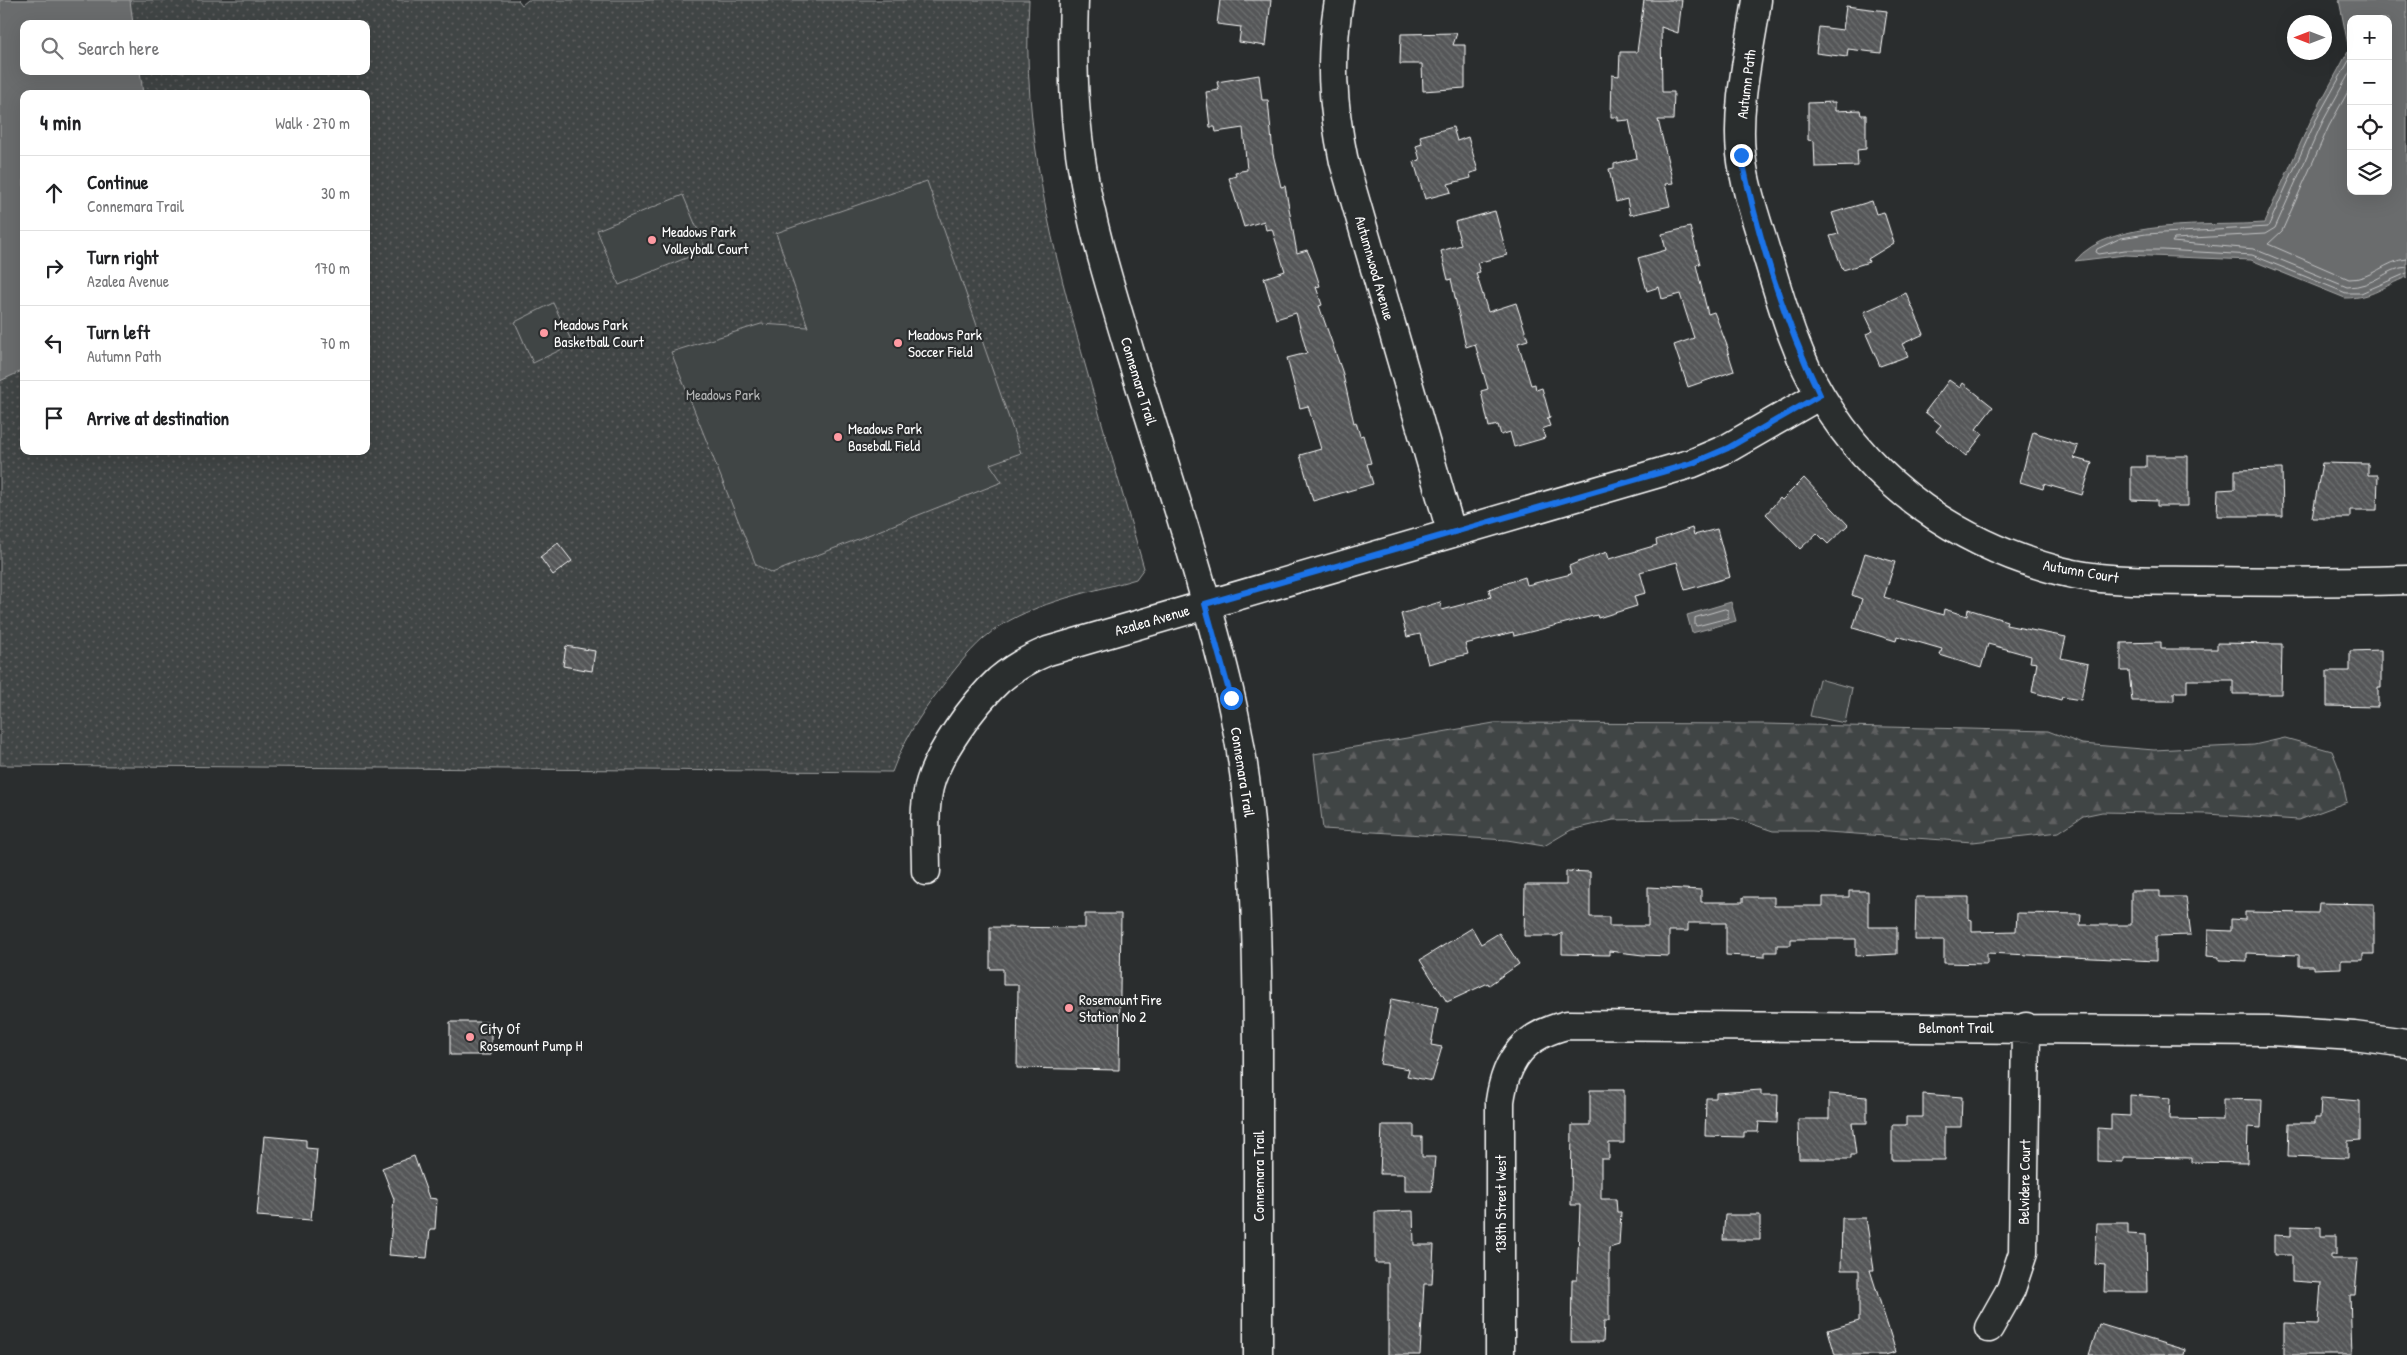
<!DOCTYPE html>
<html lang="en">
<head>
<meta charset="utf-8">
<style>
  body { margin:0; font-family:"Patrick Hand",sans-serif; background:#f6f6f6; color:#202124 }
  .controls { position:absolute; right:15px; top:15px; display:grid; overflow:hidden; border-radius:10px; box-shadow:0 5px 20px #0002 }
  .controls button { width:45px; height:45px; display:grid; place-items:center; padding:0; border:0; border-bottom:1px solid #e0e0e0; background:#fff; color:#202124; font:25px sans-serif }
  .compass { position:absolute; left:2287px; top:15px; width:45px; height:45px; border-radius:50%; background:#fff; box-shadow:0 5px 20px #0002; rotate:270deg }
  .stop { position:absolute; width:15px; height:15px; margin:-11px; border:4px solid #1a73e8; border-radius:50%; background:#fff }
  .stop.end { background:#1a73e8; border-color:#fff; box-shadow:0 1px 5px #0008 }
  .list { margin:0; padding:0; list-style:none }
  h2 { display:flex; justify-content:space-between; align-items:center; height:65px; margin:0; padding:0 20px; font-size:21px }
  h2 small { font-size:16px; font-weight:400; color:#757577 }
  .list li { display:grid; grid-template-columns:32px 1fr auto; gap:15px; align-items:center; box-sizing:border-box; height:75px; padding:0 20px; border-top:1px solid #e0e0e0 }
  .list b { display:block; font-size:19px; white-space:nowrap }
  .list p { margin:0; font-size:16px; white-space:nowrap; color:#757577 }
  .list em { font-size:16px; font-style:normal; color:#757577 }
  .icon { flex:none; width:28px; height:28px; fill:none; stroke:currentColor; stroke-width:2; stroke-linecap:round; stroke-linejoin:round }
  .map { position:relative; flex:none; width:2407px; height:1355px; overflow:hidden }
  .search { position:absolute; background:#fff; box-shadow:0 5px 20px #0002; left:20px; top:20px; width:350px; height:55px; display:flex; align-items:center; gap:12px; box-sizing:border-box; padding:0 18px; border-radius:10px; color:#757577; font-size:19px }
  .panel { position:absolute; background:#fff; box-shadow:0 5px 20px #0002; left:20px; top:90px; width:350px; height:365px; border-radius:10px }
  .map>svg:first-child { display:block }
  .green { fill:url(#green-dots); stroke:#a0a2a2; fill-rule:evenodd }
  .forest { fill:url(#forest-firs); stroke:#a0a2a2 }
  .pitch { fill:#414445; stroke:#a0a2a2 }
  .water { fill:#6a6c6d; stroke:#a6a7a7; fill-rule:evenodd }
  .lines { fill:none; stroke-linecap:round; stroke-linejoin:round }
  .shore { stroke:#c3c4c5; stroke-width:1 }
  .building { fill:url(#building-back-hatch); stroke:#fff }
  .minor-casing { stroke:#fff; stroke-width:31 }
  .minor { stroke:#2a2d2e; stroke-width:28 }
  .route { stroke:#1a73e8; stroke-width:6 }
  .poi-dot { fill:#ff9aa2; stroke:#2a2d2e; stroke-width:2 }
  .labels { text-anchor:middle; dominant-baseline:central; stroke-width:4.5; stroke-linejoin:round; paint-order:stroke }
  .street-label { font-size:15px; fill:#fff; stroke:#2a2d2e }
  .poi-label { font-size:15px; fill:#fff; stroke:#2a2d2e; text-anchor:start }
  .park-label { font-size:15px; fill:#b3b4b5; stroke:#2a2d2e }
</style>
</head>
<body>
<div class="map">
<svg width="2407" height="1355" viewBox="0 0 2407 1355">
  <defs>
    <pattern id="green-dots" width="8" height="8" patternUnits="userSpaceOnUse" patternTransform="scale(1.25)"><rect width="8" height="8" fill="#414445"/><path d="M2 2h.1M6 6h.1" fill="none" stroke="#5e6061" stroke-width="1.8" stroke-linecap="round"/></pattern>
    <pattern id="forest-firs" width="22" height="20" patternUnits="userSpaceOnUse" patternTransform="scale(1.25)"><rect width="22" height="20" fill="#414445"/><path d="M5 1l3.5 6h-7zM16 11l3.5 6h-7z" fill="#5e6061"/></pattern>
    <pattern id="building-back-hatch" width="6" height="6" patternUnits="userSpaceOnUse" patternTransform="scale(1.25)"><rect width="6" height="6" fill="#555758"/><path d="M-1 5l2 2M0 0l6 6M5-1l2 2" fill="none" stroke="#6e7071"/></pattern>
  </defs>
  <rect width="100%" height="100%" fill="#2a2d2e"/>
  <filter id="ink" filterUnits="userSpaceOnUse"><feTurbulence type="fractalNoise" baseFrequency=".02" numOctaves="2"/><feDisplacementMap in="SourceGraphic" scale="10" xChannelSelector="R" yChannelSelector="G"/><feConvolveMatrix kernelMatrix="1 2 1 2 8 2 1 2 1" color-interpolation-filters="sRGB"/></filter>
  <g filter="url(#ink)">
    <path class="green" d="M 0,0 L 518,0 L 522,5 L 528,0 L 1029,0 C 1021,131 1053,251 1088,375 C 1107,439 1125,504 1144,568 L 1136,579 C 1086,594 1025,603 984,638 C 966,654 952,673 937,693 C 918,718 903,742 892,772 L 0,765 ZM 24,24 L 366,24 L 366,71 L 24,71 ZM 24,94 L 366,94 L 366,451 L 24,451 Z"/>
    <path class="forest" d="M 1494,723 L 1765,724 L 2048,731 L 2082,744 L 2154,750 L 2254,745 L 2285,738 L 2332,751 L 2340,771 L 2347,802 L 2298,820 L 2207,814 L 2102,812 L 2083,816 L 2059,832 L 1973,842 L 1812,831 L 1773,831 L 1734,818 L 1613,820 L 1571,830 L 1544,846 L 1507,840 L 1323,829 L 1314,754 Z"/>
    <path class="pitch" d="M 927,181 L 1021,453 L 990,464 L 1002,482 L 772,573 L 756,565 L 671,352 L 761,324 L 808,327 L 776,233 Z
      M 683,195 L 706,250 L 619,285 L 597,230 Z
      M 553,303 L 573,344 L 533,363 L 515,322 Z
      M 1819,679 L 1852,688 L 1845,723 L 1810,716 Z"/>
    <path class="water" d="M 0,0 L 130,0 L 133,24 L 24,24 L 24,71 L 140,71 L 143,94 L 24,94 L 24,370 L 0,381 Z
      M 2339,0 L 2407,0 L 2407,277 C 2382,286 2375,298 2345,298 L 2251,260 L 2125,255 L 2075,261 C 2111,217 2211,227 2264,223 L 2312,118 L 2349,50 ZM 2351,19 L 2388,19 L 2388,191 L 2351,191 Z
      M 1731,602 L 1736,621 L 1692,633 L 1687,615 Z"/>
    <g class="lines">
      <path class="shore" d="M 2351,57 L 2316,120 L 2268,227 L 2146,234 L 2121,238 L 2097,249 L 2096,252 L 2099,254 L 2125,250 L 2163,250 L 2252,255 L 2346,293 L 2361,293 L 2407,273
        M 2351,70 L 2322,123 L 2275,228 L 2265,234 L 2174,239 L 2172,242 L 2254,249 L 2347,287 C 2375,287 2386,268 2407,267
        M 2351,86 L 2329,126 L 2282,231 L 2268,244 L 2349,279 C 2371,280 2386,260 2407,259
        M 1725,609 L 1728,610 L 1728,618 L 1697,626 L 1695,625 L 1695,618 Z"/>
    </g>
    <path class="building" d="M 1220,0 L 1271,0 L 1266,46 L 1239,42 L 1241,27 L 1217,24 Z
      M 1644,0 L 1682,0 L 1678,33 L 1661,27 L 1662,92 L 1674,92 L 1673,120 L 1658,120 L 1673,183 L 1665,184 L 1670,206 L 1630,215 L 1627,199 L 1616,202 L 1609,169 L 1614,168 L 1614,164 L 1637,158 L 1629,120 L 1618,121 L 1618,117 L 1611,117 L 1612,75 L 1619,76 L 1620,52 L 1637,52 Z
      M 1846,6 L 1887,11 L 1881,53 L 1848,49 L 1847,57 L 1816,53 L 1819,27 L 1843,30 Z
      M 1457,33 L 1453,45 L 1465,45 L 1465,88 L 1423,91 L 1422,64 L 1400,64 L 1401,34 Z
      M 1259,75 L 1262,100 L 1268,100 L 1273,154 L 1281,187 L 1285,186 L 1297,253 L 1307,250 L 1312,261 L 1320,286 L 1316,287 L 1322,305 L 1319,306 L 1342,371 L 1354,423 L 1356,422 L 1360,436 L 1363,435 L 1371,463 L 1367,464 L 1373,484 L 1313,501 L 1300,455 L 1321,449 L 1308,406 L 1300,408 L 1287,358 L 1307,353 L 1296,313 L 1276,319 L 1264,278 L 1285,271 L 1272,229 L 1266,230 L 1264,221 L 1244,227 L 1229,178 L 1236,176 L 1235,172 L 1247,170 L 1243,128 L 1216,132 L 1215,127 L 1210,127 L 1206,92 L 1219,90 L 1217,82 Z
      M 1835,102 L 1835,111 L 1860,110 L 1861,115 L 1866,115 L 1866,149 L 1857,150 L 1858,166 L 1815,167 L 1814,141 L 1808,140 L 1808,103 Z
      M 1453,127 L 1457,141 L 1468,137 L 1478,171 L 1470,173 L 1471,178 L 1448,184 L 1451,192 L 1425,199 L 1414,162 L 1420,160 L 1416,146 L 1422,144 L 1420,136 Z
      M 1872,201 L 1876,214 L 1884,212 L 1894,243 L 1868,259 L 1869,262 L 1843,270 L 1830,236 L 1839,234 L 1832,213 Z
      M 1495,211 L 1507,255 L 1477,263 L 1480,272 L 1476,273 L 1488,312 L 1516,303 L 1528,340 L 1518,343 L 1531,385 L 1535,384 L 1536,390 L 1542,388 L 1550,417 L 1547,418 L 1550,426 L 1542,429 L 1545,438 L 1514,447 L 1510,432 L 1501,435 L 1498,425 L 1489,427 L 1481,391 L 1488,389 L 1475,344 L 1466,347 L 1451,279 L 1448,280 L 1441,251 L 1461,245 L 1455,222 Z
      M 1690,227 L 1700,264 L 1696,265 L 1708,314 L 1714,312 L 1728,348 L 1727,349 L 1734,371 L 1688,387 L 1674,345 L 1694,338 L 1680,294 L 1662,299 L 1659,287 L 1647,291 L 1638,258 L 1666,250 L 1662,234 Z
      M 1906,293 L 1924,334 L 1902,344 L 1908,356 L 1880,366 L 1866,334 L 1873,331 L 1864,312 Z
      M 1949,380 L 1960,388 L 1963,383 L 1993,407 L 1976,429 L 1983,434 L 1966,456 L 1936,431 L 1941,425 L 1925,412 Z
      M 2033,432 L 2078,446 L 2074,458 L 2092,463 L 2082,495 L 2044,484 L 2043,489 L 2020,482 Z
      M 2146,456 L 2188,456 L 2188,506 L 2157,506 L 2157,501 L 2131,500 L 2131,467 L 2146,467 Z
      M 2322,463 L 2368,464 L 2368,475 L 2378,475 L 2377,510 L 2350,510 L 2350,518 L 2312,518 Z
      M 2282,469 L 2283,516 L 2217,516 L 2218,490 L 2235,489 L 2235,470 Z
      M 1804,478 L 1848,525 L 1828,544 L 1817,533 L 1800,549 L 1766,514 L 1780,498 L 1782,500 Z
      M 1692,528 L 1694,535 L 1717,529 L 1730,577 L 1685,590 L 1677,562 L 1640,572 L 1646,593 L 1634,596 L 1637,606 L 1598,618 L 1597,615 L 1514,636 L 1513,632 L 1465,644 L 1468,654 L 1428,664 L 1420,634 L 1407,637 L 1401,614 L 1440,602 L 1442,610 L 1491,597 L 1489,589 L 1525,577 L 1527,585 L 1571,574 L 1569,566 L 1581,561 L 1607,552 L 1609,559 L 1657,545 L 1656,540 Z
      M 558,543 L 572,561 L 553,575 L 540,557 Z
      M 1865,553 L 1895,562 L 1884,597 L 1943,615 L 1944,609 L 1967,616 L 1968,609 L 2007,621 L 2006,625 L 2066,637 L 2061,658 L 2088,664 L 2081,700 L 2062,697 L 2061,700 L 2032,692 L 2037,663 L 2030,662 L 2031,656 L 1988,644 L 1981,668 L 1940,655 L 1942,649 L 1897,636 L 1896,641 L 1853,628 L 1862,599 L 1852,595 Z
      M 2161,642 L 2161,649 L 2217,649 L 2217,643 L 2282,644 L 2281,694 L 2233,694 L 2233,680 L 2187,680 L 2187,692 L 2174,692 L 2174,701 L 2132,701 L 2129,671 L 2121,671 L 2121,643 Z
      M 566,646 L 595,651 L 592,671 L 563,666 Z
      M 2381,650 L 2381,687 L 2378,687 L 2378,707 L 2327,706 L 2327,671 L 2350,671 L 2350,651 Z
      M 1566,871 L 1590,872 L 1590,917 L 1609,917 L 1609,926 L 1648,926 L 1648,887 L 1701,890 L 1701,902 L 1743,902 L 1743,897 L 1774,897 L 1774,906 L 1823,906 L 1823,897 L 1849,897 L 1849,891 L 1868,891 L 1868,927 L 1897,927 L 1897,954 L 1856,956 L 1856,939 L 1791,939 L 1791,945 L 1777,945 L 1777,952 L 1765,952 L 1765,957 L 1726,955 L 1726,923 L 1688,923 L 1688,931 L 1669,931 L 1669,956 L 1643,955 L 1609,951 L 1609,955 L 1562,954 L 1562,933 L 1557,936 L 1524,936 L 1525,885 L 1566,885 Z
      M 2131,891 L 2160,891 L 2160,897 L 2186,897 L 2191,935 L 2156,936 L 2156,961 L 1987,953 L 1987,964 L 1944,963 L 1944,940 L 1915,940 L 1916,897 L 1969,897 L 1969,919 L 1972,920 L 1972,932 L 2016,931 L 2017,913 L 2081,914 L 2080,925 L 2131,925 Z
      M 2319,903 L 2374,904 L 2374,954 L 2363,954 L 2363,960 L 2341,960 L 2341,968 L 2313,969 L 2313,966 L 2299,966 L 2299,955 L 2247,953 L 2247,961 L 2219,960 L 2219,957 L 2207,956 L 2208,930 L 2231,931 L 2231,919 L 2245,920 L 2245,912 L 2318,913 Z
      M 1085,914 L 1121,914 L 1119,1070 L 1017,1068 L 1018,985 L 1003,985 L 1003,969 L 990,969 L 990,927 L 1085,928 Z
      M 1472,928 L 1481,944 L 1499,933 L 1519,964 L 1489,985 L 1488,983 L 1447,1002 L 1420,960 Z
      M 1391,999 L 1438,1008 L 1431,1045 L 1442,1047 L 1432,1081 L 1407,1076 L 1409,1069 L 1380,1064 Z
      M 450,1022 L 491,1022 L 491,1055 L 450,1055 Z
      M 1590,1090 L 1624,1090 L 1624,1143 L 1609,1143 L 1609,1159 L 1601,1159 L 1601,1199 L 1616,1199 L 1617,1212 L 1621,1212 L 1619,1245 L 1609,1248 L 1609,1321 L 1604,1321 L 1603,1342 L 1571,1342 L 1572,1280 L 1577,1280 L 1580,1205 L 1571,1205 L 1572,1125 L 1590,1125 Z
      M 1761,1090 L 1761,1095 L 1778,1095 L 1777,1123 L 1759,1122 L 1758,1132 L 1744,1132 L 1744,1137 L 1705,1136 L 1706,1098 L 1716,1098 L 1716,1093 Z
      M 1829,1094 L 1867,1097 L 1867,1123 L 1852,1123 L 1856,1155 L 1851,1155 L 1851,1159 L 1799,1159 L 1798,1119 L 1829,1119 Z
      M 1923,1094 L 1962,1097 L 1961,1127 L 1945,1127 L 1945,1160 L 1892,1160 L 1892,1125 L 1906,1125 L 1906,1117 L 1923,1117 Z
      M 2130,1095 L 2170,1098 L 2169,1119 L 2223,1120 L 2223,1099 L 2262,1100 L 2261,1128 L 2248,1127 L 2247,1163 L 2191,1162 L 2191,1158 L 2123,1157 L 2123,1162 L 2098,1161 L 2098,1128 L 2111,1129 L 2111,1115 L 2130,1116 Z
      M 2321,1098 L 2360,1101 L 2360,1140 L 2348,1141 L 2348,1158 L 2288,1156 L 2289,1123 L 2315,1123 L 2315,1118 L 2320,1118 Z
      M 1382,1125 L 1414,1125 L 1414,1137 L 1422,1137 L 1422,1157 L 1435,1157 L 1432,1191 L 1405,1191 L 1405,1174 L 1380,1174 Z
      M 264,1136 L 306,1140 L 306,1148 L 317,1149 L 311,1220 L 257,1216 Z
      M 414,1156 L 429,1198 L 437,1199 L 435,1229 L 430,1229 L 427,1258 L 389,1255 L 394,1199 L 382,1168 Z
      M 1413,1211 L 1414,1245 L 1434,1245 L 1432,1284 L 1424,1284 L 1420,1355 L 1388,1355 L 1388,1263 L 1375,1263 L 1375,1212 Z
      M 1725,1215 L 1760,1215 L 1760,1240 L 1723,1240 Z
      M 1842,1218 L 1866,1218 L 1874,1270 L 1870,1270 L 1896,1352 L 1885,1355 L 1835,1355 L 1828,1330 L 1859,1321 L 1859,1270 L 1841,1270 Z
      M 2097,1223 L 2128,1223 L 2128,1234 L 2146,1235 L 2147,1292 L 2104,1292 L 2105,1265 L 2095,1264 Z
      M 2291,1226 L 2321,1227 L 2321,1236 L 2336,1236 L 2336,1255 L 2331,1255 L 2331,1259 L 2358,1259 L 2355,1295 L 2350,1295 L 2352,1355 L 2284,1355 L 2284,1323 L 2318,1324 L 2321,1283 L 2292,1281 L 2292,1255 L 2274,1255 L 2274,1235 L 2291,1236 Z
      M 2099,1324 L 2185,1350 L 2184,1355 L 2089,1355 Z"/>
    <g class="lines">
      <g class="minor-casing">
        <path id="minor" d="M 1074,0 C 1072,56 1073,111 1082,166 C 1092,230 1112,292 1130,353 C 1165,468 1204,582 1231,699 C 1257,815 1257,932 1258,1050 C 1258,1152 1258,1253 1258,1355
          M 1339,0 C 1329,59 1332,104 1344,162 L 1451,531
          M 1757,0 C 1750,50 1736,103 1741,154 C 1745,190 1759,227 1769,262 C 1783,308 1796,355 1821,396 C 1874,486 1960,545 2060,571 C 2107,583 2156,580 2204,581 C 2272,582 2339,582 2407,580
          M 926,871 C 926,844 923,813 929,787 C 937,754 974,703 999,680 C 1013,668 1031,658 1048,651 L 1693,463 L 1728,448 L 1820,395
          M 1989,1328 L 2011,1289 L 2023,1253 L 2026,1027
          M 1500,1355 L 1500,1101 C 1506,1058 1525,1035 1567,1025 L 2271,1031 L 2354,1036 L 2407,1043"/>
      </g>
      <use href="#minor" class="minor"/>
    </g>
  </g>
  <g class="lines" filter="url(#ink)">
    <path class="route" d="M 1231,698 L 1205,604 L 1693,463 L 1728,448 L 1820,395 C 1783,319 1758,237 1741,155"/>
  </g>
  <g class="poi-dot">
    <circle cx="652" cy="240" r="5"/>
    <circle cx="544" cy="333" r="5"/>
    <circle cx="898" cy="343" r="5"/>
    <circle cx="838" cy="437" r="5"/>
    <circle cx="1069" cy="1008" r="5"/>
    <circle cx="470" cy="1037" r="5"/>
  </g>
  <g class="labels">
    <g class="street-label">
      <text transform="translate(1746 84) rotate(-83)">Autumn Path</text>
      <text transform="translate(1375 268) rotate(74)">Autumnwood Avenue</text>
      <text transform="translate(1139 381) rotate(73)">Connemara Trail</text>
      <text transform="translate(2081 571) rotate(10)">Autumn Court</text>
      <text transform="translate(1152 620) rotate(-16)">Azalea Avenue</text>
      <text transform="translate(1243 772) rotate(81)">Connemara Trail</text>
      <text x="1956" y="1027">Belmont Trail</text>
      <text transform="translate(1258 1176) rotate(-90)">Connemara Trail</text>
      <text transform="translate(2024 1182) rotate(-89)">Belvidere Court</text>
      <text transform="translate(1500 1204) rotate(-90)">138th Street West</text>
    </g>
    <g class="poi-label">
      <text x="662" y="231">Meadows Park<tspan x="662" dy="17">Volleyball Court</tspan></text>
      <text x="554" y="324">Meadows Park<tspan x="554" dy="17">Basketball Court</tspan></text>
      <text x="908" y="334">Meadows Park<tspan x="908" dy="17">Soccer Field</tspan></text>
      <text x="848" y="428">Meadows Park<tspan x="848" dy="17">Baseball Field</tspan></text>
      <text x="1079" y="999">Rosemount Fire<tspan x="1079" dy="17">Station No 2</tspan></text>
      <text x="480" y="1028">City Of<tspan x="480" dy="17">Rosemount Pump H</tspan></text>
    </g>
    <g class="park-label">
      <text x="723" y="394">Meadows Park</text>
    </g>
  </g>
</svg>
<div class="controls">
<button>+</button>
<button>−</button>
<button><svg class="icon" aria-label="locate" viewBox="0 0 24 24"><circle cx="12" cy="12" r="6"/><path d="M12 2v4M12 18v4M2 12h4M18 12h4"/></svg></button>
<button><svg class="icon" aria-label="layers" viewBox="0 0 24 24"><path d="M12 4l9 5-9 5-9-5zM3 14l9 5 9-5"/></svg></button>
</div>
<svg class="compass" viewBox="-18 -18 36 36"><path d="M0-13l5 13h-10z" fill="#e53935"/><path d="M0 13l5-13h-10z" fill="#757577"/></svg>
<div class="stop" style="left:1231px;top:698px"></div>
<div class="stop end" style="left:1741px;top:155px"></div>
<div class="search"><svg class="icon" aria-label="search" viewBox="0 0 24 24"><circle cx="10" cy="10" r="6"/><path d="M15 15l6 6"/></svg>Search here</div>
<section class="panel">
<h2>4 min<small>Walk · 270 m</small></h2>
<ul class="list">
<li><svg class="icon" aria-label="ahead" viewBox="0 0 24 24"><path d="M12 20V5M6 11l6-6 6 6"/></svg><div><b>Continue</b><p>Connemara Trail</p></div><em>30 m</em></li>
<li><svg class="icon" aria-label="right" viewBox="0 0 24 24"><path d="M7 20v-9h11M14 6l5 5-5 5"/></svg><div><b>Turn right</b><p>Azalea Avenue</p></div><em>170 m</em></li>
<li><svg class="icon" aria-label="left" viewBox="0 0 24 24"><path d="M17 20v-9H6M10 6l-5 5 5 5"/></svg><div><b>Turn left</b><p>Autumn Path</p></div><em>70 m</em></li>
<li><svg class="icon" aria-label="arrive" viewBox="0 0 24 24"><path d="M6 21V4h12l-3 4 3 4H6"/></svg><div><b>Arrive at destination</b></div></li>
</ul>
</section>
</div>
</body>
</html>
